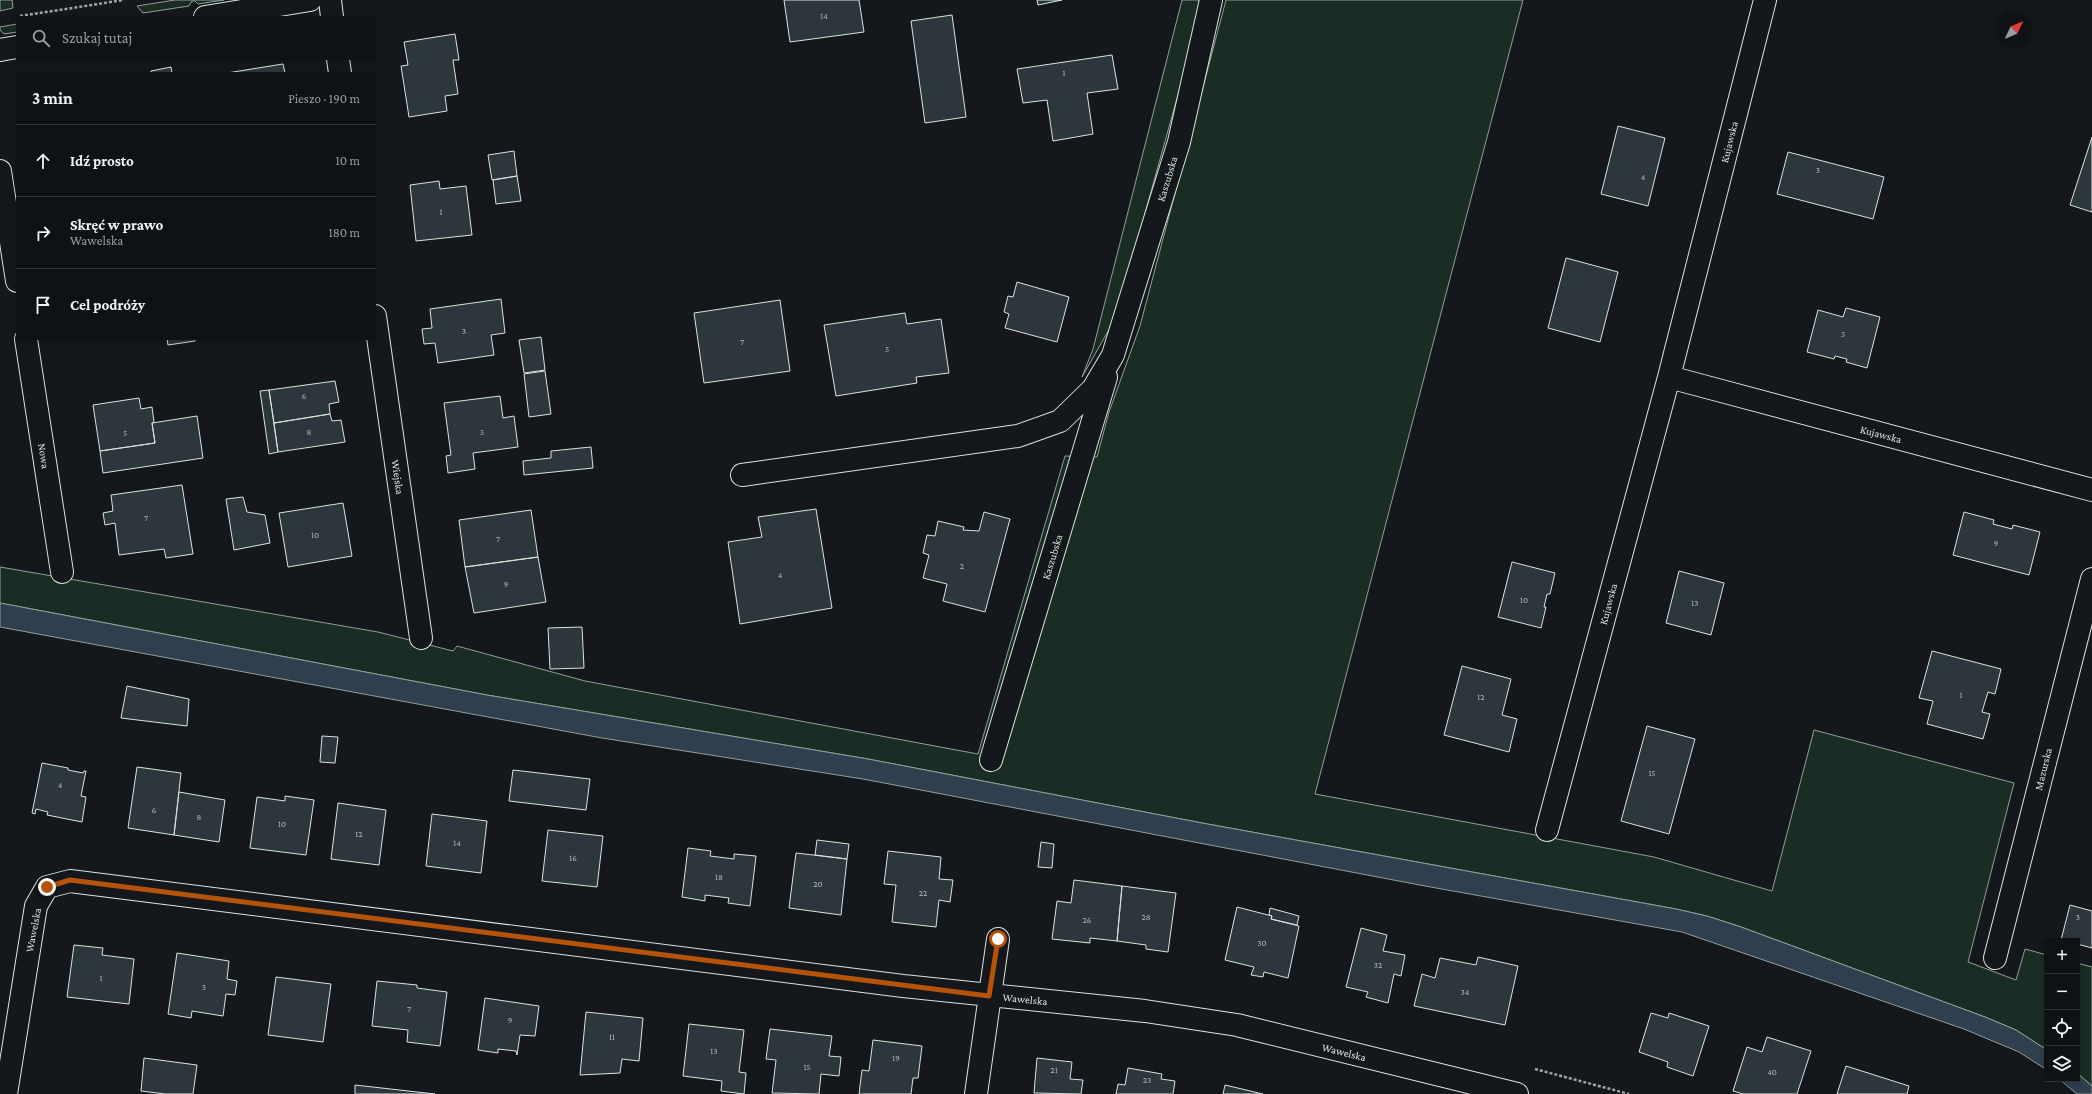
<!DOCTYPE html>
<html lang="pl">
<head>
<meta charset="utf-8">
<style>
  body { margin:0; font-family:"Crimson Pro",serif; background:#181b1e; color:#f1f3f6 }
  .controls { position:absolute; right:12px; bottom:12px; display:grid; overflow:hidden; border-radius:0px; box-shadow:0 2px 6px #0003 }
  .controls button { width:36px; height:36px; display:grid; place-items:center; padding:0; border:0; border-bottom:1px solid #2f3234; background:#0f1215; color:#f1f3f6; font:20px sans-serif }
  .compass { position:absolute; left:1996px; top:12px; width:36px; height:36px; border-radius:50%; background:#0f1215; box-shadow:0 2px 6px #0003; rotate:46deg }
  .stop { position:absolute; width:12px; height:12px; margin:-9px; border:3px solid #b45309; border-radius:50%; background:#fff }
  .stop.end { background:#b45309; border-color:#fff; box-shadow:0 1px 4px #0008 }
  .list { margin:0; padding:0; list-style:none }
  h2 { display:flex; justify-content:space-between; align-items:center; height:52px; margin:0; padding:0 16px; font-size:17px }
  h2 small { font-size:13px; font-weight:400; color:#9b9ea0 }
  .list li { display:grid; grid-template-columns:26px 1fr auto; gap:12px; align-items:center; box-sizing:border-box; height:72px; padding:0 16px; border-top:1px solid #2f3234 }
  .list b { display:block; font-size:15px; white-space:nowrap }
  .list p { margin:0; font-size:13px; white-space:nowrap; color:#9b9ea0 }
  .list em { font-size:13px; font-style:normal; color:#9b9ea0 }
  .icon { flex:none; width:22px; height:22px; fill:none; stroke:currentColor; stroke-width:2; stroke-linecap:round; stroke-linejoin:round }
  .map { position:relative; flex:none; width:2092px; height:1094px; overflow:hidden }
  .search { position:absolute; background:#0f1215; box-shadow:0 2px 6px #0003; left:16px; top:16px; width:360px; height:44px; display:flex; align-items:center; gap:10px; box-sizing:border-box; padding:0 14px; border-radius:0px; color:#9b9ea0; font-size:15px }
  .panel { position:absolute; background:#0f1215; box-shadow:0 2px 6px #0003; left:16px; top:72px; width:360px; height:268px; border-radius:0px }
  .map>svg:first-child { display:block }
  .green { fill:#1a2d24; stroke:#939e99 }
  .water { fill:#2f3f4d; stroke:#939e99 }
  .building { fill:#2c363c; stroke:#d8e6dc }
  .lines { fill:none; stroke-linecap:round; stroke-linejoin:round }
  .minor-casing { stroke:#d8e6dc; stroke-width:24 }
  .path { stroke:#9da8a2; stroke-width:2.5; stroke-dasharray:3 2; stroke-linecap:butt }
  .minor { stroke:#14181c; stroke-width:22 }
  .route { stroke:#b45309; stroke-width:5 }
  .labels { text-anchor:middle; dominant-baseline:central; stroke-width:3; stroke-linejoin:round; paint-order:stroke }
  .number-label { font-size:9px; fill:#adbab4 }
  .street-label { font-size:11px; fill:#d8e6dc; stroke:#14181c }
</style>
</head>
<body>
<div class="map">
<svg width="2092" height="1094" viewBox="0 0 2092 1094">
  <rect width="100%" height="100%" fill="#14181c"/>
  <path class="green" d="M 0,0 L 12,0 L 13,8 L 0,11 Z
    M 175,0 L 224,0 L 198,4 L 195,1 L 192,1 L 189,6 L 143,13 L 137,6 Z
    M 1182,0 L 1202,0 L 1201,12 L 1142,224 L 1111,326 L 1082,377 L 1093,349 Z
    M 1226,0 L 1523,0 L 1315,794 L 1654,857 L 1772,891 L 1814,730 L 2014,783 L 1968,962 L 2016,980 L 2025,949 L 2047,955 L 2047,1050 L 2016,1030 L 1985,1017 L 1741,927 L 1707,916 L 1676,909 L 1202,823 L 868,759 L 487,695 L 0,603 L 0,567 L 378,632 L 453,651 L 457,646 L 585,681 L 978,754 L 1065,456 L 1097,457 L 1109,412 L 1140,326 Z
    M 17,24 L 17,32 L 4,34 L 0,30 L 0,27 Z
    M 2077,963 L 2092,967 L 2092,1086 L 2077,1073 Z"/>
  <path class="water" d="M 0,603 L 487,695 L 868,759 L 1202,823 L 1676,909 L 1707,916 L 1741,927 L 1985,1017 L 2016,1030 L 2047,1050 L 2047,1070 L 2019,1052 L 1964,1029 L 1682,932 L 1425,886 L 863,779 L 602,738 L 0,627 Z
    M 2077,1073 L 2092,1086 L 2092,1094 L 2077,1094 L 2059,1079 L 2077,1079 Z"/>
  <path class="building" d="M 784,0 L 859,0 L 864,32 L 790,42 Z
    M 1037,0 L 1062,0 L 1038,5 Z
    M 952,15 L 966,117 L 925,123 L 911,21 Z
    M 455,34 L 459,60 L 453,60 L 458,94 L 445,96 L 447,111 L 409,117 L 401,66 L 408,65 L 404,42 Z
    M 1112,55 L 1118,89 L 1087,93 L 1093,134 L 1053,141 L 1047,100 L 1023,103 L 1017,69 Z
    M 283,64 L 285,73 L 227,73 Z
    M 171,67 L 172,73 L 151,73 L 151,71 Z
    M 1618,126 L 1665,138 L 1648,206 L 1601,194 Z
    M 2092,137 L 2092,212 L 2070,205 Z
    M 514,151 L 517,176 L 492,180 L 488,155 Z
    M 1788,152 L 1884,177 L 1873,219 L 1777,194 Z
    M 517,176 L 521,201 L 496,204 L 493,180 Z
    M 439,181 L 440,189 L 466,186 L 472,235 L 416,241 L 410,185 Z
    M 1566,258 L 1618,272 L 1600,342 L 1548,328 Z
    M 1017,282 L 1069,297 L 1057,342 L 1005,328 L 1009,314 L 1004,312 L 1008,296 L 1013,297 Z
    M 501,299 L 505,333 L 491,335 L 494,355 L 438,363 L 435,343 L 424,344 L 422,329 L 432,328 L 430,309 Z
    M 780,300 L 790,371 L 704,383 L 694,313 Z
    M 1846,308 L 1880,317 L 1867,368 L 1846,362 L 1847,359 L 1835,356 L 1834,359 L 1807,352 L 1818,310 L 1843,317 Z
    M 905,313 L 907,324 L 941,319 L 949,373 L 916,377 L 917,383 L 836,396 L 824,325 Z
    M 541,337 L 545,370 L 524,373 L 519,340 Z
    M 167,339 L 195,339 L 195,341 L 168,345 Z
    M 545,371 L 551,414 L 529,417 L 524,374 Z
    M 335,381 L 339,402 L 329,404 L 330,414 L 274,423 L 269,390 Z
    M 269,390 L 278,452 L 269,454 L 260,391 Z
    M 500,396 L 503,418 L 514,416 L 518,447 L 473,453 L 475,469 L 448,473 L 446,456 L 451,455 L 444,403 Z
    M 139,398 L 141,409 L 152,407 L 154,422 L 152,423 L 155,443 L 100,451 L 93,405 Z
    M 330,414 L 332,421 L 341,420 L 345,442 L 278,452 L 274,423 Z
    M 197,416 L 203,458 L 103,473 L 100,451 L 155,443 L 152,423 Z
    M 591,447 L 593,468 L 524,475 L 523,461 L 551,458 L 551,451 Z
    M 182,485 L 193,554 L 166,558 L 164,549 L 119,555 L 115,523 L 105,525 L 103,513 L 113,511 L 111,495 Z
    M 243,497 L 247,512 L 265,515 L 270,543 L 234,550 L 226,499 Z
    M 343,503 L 352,556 L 288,567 L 279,513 Z
    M 816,509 L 832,608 L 740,624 L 728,542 L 762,537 L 758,517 Z
    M 531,510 L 538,557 L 465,567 L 459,520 Z
    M 984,512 L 1010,519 L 985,612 L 943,601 L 947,584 L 923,578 L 929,555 L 923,553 L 927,535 L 935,536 L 938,521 L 964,527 L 963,530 L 979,531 Z
    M 1964,512 L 1994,520 L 1993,524 L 2012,529 L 2013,525 L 2040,532 L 2029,575 L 1953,555 Z
    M 538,557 L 546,602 L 474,613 L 465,567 Z
    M 1512,562 L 1555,573 L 1550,594 L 1547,594 L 1544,607 L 1546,607 L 1541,628 L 1498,617 Z
    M 1679,571 L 1724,583 L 1711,635 L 1666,623 Z
    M 582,627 L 584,668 L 550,669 L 548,628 Z
    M 1932,651 L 2001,669 L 1995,694 L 1988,692 L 1982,712 L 1990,714 L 1983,739 L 1927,724 L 1933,701 L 1919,698 Z
    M 1462,666 L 1511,679 L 1502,715 L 1517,719 L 1509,752 L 1444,735 Z
    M 127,686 L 189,699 L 187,726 L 121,718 Z
    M 1647,726 L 1695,739 L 1669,834 L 1621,821 Z
    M 322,736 L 338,737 L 335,763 L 320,762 Z
    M 42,763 L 68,768 L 68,770 L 83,773 L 84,771 L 86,771 L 81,796 L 86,797 L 82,822 L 47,815 L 48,812 L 36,809 L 35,814 L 32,813 Z
    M 137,767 L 181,773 L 174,835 L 128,828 Z
    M 513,770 L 590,779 L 586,810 L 509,801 Z
    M 179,792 L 225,800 L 219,842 L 174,835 Z
    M 285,796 L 314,800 L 306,855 L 250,848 L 257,797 L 285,801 Z
    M 338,803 L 386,810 L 379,865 L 331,859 Z
    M 432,814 L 487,821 L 481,873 L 426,866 Z
    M 548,830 L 603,836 L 597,887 L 542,881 Z
    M 817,840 L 849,844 L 847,859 L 815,855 Z
    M 1041,842 L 1054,844 L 1052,868 L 1038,867 Z
    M 688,848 L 711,851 L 710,856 L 734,859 L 734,854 L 756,856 L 750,906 L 728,903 L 729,898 L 705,895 L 705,901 L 682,897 Z
    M 888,851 L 941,857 L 939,879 L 953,880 L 950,902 L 939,900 L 936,927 L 892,922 L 896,885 L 884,884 Z
    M 796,853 L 847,859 L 841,915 L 789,908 Z
    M 1074,880 L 1122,886 L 1117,941 L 1090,938 L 1090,943 L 1052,939 L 1057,901 L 1071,903 Z
    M 1122,886 L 1176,893 L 1168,952 L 1146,949 L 1146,945 L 1117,941 Z
    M 2070,905 L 2092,911 L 2092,948 L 2077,944 L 2077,941 L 2061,940 Z
    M 1237,907 L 1272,916 L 1271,919 L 1299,926 L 1288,978 L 1264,972 L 1263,977 L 1251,975 L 1254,967 L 1225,960 Z
    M 1270,908 L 1299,916 L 1297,925 L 1271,919 L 1272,916 L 1269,915 Z
    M 1361,928 L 1387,935 L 1383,951 L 1405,955 L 1401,976 L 1394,974 L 1388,1003 L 1366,997 L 1368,992 L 1346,987 Z
    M 74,945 L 103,948 L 102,955 L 134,959 L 129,1004 L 67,997 Z
    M 177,953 L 229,961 L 227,979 L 237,981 L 235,995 L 226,994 L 223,1016 L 192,1011 L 191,1018 L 168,1014 Z
    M 1478,957 L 1518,966 L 1505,1025 L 1414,1006 L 1422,974 L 1435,978 L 1440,958 L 1476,965 Z
    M 276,977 L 331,984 L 323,1042 L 268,1035 Z
    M 377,981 L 417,985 L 417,988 L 447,992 L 440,1046 L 407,1042 L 408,1030 L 372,1026 Z
    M 485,998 L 539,1006 L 535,1036 L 520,1035 L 517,1055 L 516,1051 L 498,1049 L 498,1053 L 478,1050 Z
    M 586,1012 L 643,1018 L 639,1061 L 622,1059 L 620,1073 L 580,1075 Z
    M 1651,1013 L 1668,1018 L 1669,1013 L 1709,1026 L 1693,1076 L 1667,1067 L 1668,1062 L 1639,1052 Z
    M 689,1024 L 744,1030 L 739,1072 L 746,1073 L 744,1094 L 721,1091 L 722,1081 L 683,1076 Z
    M 770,1029 L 832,1036 L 829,1056 L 841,1057 L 839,1076 L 821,1074 L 819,1094 L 772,1093 L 776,1060 L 766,1059 Z
    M 1767,1037 L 1811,1051 L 1797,1094 L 1743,1094 L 1733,1091 L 1747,1047 L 1762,1052 Z
    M 873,1040 L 922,1046 L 918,1078 L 913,1078 L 911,1094 L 859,1094 L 862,1070 L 869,1071 Z
    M 144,1058 L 197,1065 L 193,1094 L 165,1094 L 141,1091 Z
    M 1037,1058 L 1072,1062 L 1070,1079 L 1083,1080 L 1081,1094 L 1034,1093 Z
    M 1846,1066 L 1909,1086 L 1907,1094 L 1837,1094 Z
    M 1128,1068 L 1162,1074 L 1161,1079 L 1175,1081 L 1173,1094 L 1116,1094 L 1118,1084 L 1125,1085 Z
    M 355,1085 L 435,1094 L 355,1094 Z
    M 1225,1085 L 1263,1094 L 1223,1094 Z"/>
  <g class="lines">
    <g class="minor-casing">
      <path id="minor" d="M 330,0 L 332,17
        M 205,17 L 310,0
        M 0,50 L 17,47
        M 338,59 L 340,73
        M 0,171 L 17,281
        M 375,316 L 421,638
        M 26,339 L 62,572
        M 1669,377 L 2092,490
        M 742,475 L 1018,436 L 1060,421 L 1093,389 L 1113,355 L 1179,142 L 1211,0
        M 991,760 L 1106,377
        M 1547,830 L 1669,377 L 1765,0
        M 1995,958 L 2092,579
        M 6,1094 L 36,906 L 47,887 L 70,881 L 903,986 L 1145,1011 L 1237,1025 L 1517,1094
        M 976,1094 L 998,939"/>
    </g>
    <path class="path" d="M 20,16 L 124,0
      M 1535,1069 L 1629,1094"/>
    <use href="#minor" class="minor"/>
  </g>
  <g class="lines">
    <path class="route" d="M 47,887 L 70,880 L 989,996 L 998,939"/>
  </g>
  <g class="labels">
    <g class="number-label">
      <text x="824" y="16">14</text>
      <text x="1064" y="73">1</text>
      <text x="1818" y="170">3</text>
      <text x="1643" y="177">4</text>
      <text x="441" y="212">1</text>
      <text x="464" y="331">3</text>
      <text x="1843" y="334">5</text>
      <text x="742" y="342">7</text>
      <text x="887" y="349">5</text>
      <text x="304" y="396">6</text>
      <text x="309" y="432">8</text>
      <text x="482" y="432">5</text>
      <text x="125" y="433">5</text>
      <text x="146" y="518">7</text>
      <text x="315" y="535">10</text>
      <text x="498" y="539">7</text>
      <text x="1996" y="543">9</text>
      <text x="962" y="566">2</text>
      <text x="780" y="575">4</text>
      <text x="506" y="584">9</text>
      <text x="1524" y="600">10</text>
      <text x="1695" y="603">13</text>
      <text x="1961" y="695">1</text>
      <text x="1481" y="697">12</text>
      <text x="1652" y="773">15</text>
      <text x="60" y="785">4</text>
      <text x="154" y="810">6</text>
      <text x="199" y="817">8</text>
      <text x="282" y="824">10</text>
      <text x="359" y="834">12</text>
      <text x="457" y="843">14</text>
      <text x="573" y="858">16</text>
      <text x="719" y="877">18</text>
      <text x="818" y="884">20</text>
      <text x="923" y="893">22</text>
      <text x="1146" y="917">28</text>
      <text x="2078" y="917">3</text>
      <text x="1087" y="920">26</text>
      <text x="1262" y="943">30</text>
      <text x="1378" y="965">32</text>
      <text x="101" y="978">1</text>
      <text x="204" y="987">3</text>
      <text x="1465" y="992">34</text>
      <text x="409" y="1009">7</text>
      <text x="510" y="1020">9</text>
      <text x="612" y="1037">11</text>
      <text x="714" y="1051">13</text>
      <text x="896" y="1058">19</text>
      <text x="807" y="1067">15</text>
      <text x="1054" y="1070">21</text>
      <text x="1772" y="1072">40</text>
      <text x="1147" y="1080">23</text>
    </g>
    <g class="street-label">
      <text transform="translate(1729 142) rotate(-76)">Kujawska</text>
      <text transform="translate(1167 179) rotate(-73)">Kaszubska</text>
      <text transform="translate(1881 434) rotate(15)">Kujawska</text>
      <text transform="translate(44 456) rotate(81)">Nowa</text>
      <text transform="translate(398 477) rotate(82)">Wiejska</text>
      <text transform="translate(1052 557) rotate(-73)">Kaszubska</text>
      <text transform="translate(1608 604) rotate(-75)">Kujawska</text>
      <text transform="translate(2043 769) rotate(-76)">Mazurska</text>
      <text transform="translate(33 930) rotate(-79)">Wawelska</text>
      <text transform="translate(1025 999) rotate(6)">Wawelska</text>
      <text transform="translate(1344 1052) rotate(14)">Wawelska</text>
    </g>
  </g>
</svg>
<div class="controls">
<button>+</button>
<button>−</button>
<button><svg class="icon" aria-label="locate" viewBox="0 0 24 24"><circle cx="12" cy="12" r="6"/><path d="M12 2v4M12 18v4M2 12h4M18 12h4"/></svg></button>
<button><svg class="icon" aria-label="layers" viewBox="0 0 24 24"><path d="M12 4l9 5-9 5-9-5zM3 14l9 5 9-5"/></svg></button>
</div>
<svg class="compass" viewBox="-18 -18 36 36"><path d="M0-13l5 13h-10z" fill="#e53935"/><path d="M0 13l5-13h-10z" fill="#9b9ea0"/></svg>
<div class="stop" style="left:998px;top:939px"></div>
<div class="stop end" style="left:47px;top:887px"></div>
<div class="search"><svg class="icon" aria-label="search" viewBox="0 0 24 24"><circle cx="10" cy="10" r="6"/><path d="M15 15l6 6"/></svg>Szukaj tutaj</div>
<section class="panel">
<h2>3 min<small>Pieszo · 190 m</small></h2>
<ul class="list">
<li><svg class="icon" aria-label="ahead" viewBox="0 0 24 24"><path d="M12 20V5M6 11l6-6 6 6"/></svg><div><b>Idź prosto</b></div><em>10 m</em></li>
<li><svg class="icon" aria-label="right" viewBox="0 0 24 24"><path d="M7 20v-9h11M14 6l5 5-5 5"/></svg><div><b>Skręć w prawo</b><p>Wawelska</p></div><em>180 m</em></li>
<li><svg class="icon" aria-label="arrive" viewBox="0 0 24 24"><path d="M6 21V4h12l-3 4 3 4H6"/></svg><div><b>Cel podróży</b></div></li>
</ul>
</section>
</div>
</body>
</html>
